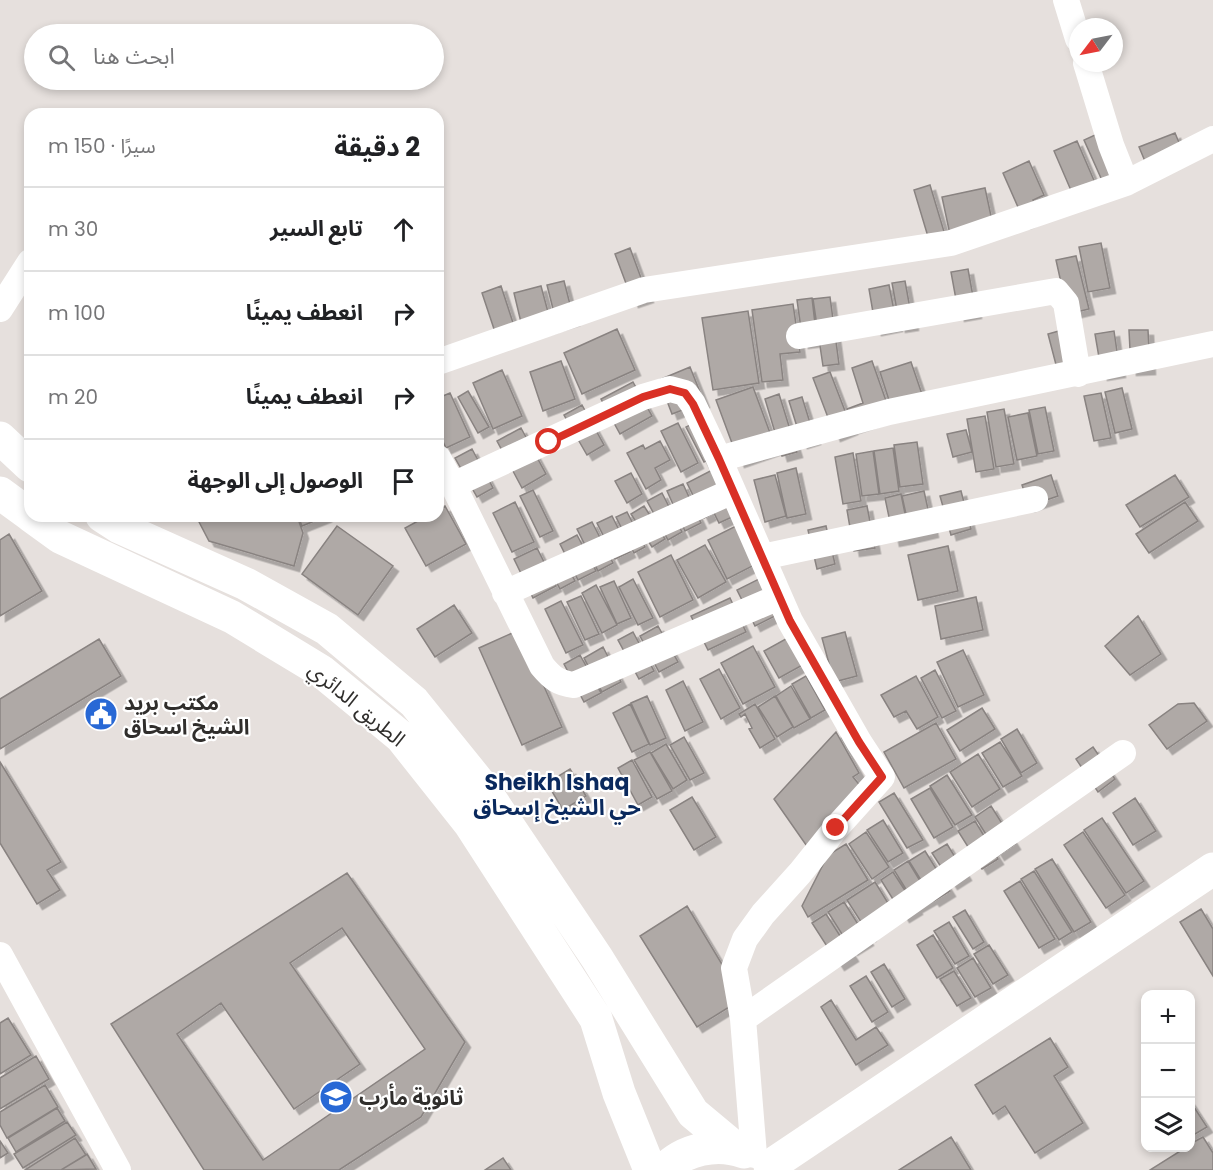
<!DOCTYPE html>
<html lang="ar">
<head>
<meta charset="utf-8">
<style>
  body { margin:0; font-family:Poppins,"Noto Sans Arabic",sans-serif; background:#f6f6f6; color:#202124; direction:rtl }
  .controls { position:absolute; right:18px; bottom:18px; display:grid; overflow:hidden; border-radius:12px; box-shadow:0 3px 9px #0003 }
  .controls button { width:54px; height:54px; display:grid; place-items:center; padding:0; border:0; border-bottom:2px solid #e0e0e0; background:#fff; color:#202124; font:30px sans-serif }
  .compass { position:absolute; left:1069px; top:18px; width:54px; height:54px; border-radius:50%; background:#fff; box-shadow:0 3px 9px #0003; rotate:238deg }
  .stop { position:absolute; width:18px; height:18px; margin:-14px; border:4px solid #d93025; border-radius:50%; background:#fff }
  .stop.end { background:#d93025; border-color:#fff; box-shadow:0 2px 6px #0008 }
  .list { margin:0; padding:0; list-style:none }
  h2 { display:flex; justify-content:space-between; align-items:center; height:78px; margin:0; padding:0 24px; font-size:26px }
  h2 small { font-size:20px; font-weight:400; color:#757577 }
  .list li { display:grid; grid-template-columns:39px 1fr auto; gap:18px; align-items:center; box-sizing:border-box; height:84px; padding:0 24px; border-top:2px solid #e0e0e0 }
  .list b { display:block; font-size:22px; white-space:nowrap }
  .list em { font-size:20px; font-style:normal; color:#757577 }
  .icon { flex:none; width:33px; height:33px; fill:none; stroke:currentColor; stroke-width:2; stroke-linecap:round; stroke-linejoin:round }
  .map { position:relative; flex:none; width:1213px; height:1170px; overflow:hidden; direction:ltr }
  .search { position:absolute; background:#fff; box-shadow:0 3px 9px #0003; left:24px; top:24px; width:420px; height:66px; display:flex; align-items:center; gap:15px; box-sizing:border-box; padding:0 21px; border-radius:33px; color:#757577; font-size:22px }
  .panel { position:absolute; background:#fff; box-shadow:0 3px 9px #0003; left:24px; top:108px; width:420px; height:414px; border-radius:18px; direction:rtl }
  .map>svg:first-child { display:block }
  .building { fill:#afa9a6; stroke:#898381; stroke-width:1.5; fill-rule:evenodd; filter:url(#shadow) }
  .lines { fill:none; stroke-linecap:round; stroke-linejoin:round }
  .street { stroke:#fff; stroke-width:26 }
  .secondary { stroke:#fff; stroke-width:33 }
  .route { stroke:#d93025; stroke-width:8 }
  .labels { text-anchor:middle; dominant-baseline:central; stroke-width:4.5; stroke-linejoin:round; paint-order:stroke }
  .poi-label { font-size:21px; font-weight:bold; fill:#302e2c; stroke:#fff; text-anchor:start }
  .street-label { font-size:21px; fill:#302e2c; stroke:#fff }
  .neighbourhood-label { font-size:22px; font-weight:bold; fill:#0a295d; stroke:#fff }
</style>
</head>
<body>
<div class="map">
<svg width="1213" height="1170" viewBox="0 0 1213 1170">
  <defs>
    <filter id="shadow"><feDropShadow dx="5.5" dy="5.5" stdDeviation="0" flood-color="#0004"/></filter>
  </defs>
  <rect width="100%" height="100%" fill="#e6e0dd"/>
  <path class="building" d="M 1108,129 L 1129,177 L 1105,187 L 1084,140 Z
    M 1175,133 L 1183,152 L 1147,166 L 1139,147 Z
    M 1077,141 L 1099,192 L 1076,202 L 1054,151 Z
    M 1029,161 L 1044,195 L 1033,200 L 1041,216 L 1025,223 L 1003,173 Z
    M 930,185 L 948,245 L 932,250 L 914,190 Z
    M 985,188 L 994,230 L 951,239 L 942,197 Z
    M 1101,243 L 1110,288 L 1088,292 L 1079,247 Z
    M 630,248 L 648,297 L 633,302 L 615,254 Z
    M 1076,256 L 1089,309 L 1068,314 L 1056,260 Z
    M 968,269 L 976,313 L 959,316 L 951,272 Z
    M 564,281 L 574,320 L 557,325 L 547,285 Z
    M 905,281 L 913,325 L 900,327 L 892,283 Z
    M 889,285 L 897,326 L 876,330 L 869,289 Z
    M 501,286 L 518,338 L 499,344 L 482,293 Z
    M 541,286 L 552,327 L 524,335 L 514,293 Z
    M 830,297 L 839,364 L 823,366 L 813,299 Z
    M 812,298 L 817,341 L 803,343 L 797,300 Z
    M 793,304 L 800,352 L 780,354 L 783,380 L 762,382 L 752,310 Z
    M 748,311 L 759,383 L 713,390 L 702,318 Z
    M 617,329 L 635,370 L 582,394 L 564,353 Z
    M 1066,329 L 1078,375 L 1060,380 L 1048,334 Z
    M 1129,330 L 1148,330 L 1150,369 L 1131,370 Z
    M 1114,331 L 1120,372 L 1102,375 L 1095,334 Z
    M 561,361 L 575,399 L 543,411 L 530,372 Z
    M 872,361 L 891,415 L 853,428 L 847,409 L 863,403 L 852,368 Z
    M 911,362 L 926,406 L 894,416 L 880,372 Z
    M 690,367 L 704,402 L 672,414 L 659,380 Z
    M 502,370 L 522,416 L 493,429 L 473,383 Z
    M 830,372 L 852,429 L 835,436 L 813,378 Z
    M 633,382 L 652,416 L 620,434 L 601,399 Z
    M 753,387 L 776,449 L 739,462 L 716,400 Z
    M 1122,388 L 1132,429 L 1115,433 L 1105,392 Z
    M 468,391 L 489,427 L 478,433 L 458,397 Z
    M 450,393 L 470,437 L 446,448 L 438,431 L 438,398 Z
    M 1101,393 L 1111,438 L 1094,441 L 1084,396 Z
    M 779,394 L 797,452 L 782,456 L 765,399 Z
    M 802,397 L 815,439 L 802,443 L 789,401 Z
    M 582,405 L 604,445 L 587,455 L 564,415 Z
    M 1045,407 L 1054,451 L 1038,454 L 1029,410 Z
    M 1004,409 L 1014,464 L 996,467 L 987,412 Z
    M 1028,413 L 1037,456 L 1017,460 L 1008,417 Z
    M 985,416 L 994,469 L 976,472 L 967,419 Z
    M 700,420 L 718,455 L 704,462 L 686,427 Z
    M 678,423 L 698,463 L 681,472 L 661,431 Z
    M 521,428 L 546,474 L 522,488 L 497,441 Z
    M 966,430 L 972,452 L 953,457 L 947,434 Z
    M 660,441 L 670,460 L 655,468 L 661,480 L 646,489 L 627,453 L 643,445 L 645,449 Z
    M 917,442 L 923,484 L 900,487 L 894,445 Z
    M 893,448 L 899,491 L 880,494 L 874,451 Z
    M 472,449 L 493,488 L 477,497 L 455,458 Z
    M 873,451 L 879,494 L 862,496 L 856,454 Z
    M 853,453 L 861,501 L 843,504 L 835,457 Z
    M 718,467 L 741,513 L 719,523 L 714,513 L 704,518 L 687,483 Z
    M 796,468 L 806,514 L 787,518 L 777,473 Z
    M 631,473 L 642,494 L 627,503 L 615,481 Z
    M 775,475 L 786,516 L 765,522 L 754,480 Z
    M 1051,475 L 1058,496 L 1029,506 L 1022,485 Z
    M 1175,475 L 1189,497 L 1140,527 L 1126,505 Z
    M 683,484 L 701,523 L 685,531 L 667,491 Z
    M 533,490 L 553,531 L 540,537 L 520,496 Z
    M 924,491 L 933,532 L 911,537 L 902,496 Z
    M 961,491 L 971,529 L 951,535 L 940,496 Z
    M 662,493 L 682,532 L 668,540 L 647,501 Z
    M 901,494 L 910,538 L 894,541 L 885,498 Z
    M 515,502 L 534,542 L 512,552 L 493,513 Z
    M 1185,502 L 1198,521 L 1149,553 L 1136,534 Z
    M 445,506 L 466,544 L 426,566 L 405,528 L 427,516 L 438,516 L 438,510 Z
    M 644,506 L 665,539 L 652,547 L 631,514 Z
    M 867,506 L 875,548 L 854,551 L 847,510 Z
    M 627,512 L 645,547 L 634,553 L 616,517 Z
    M 199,516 L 297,516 L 303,533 L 294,566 L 209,541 L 198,520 Z
    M 298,516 L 327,516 L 302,526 Z
    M 612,516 L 630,552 L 615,559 L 597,523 Z
    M 746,521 L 766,559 L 727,579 L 708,540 Z
    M 592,522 L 613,563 L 598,571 L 577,529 Z
    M 337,526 L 393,566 L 358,615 L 302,574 Z
    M 826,526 L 835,564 L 817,569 L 808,530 Z
    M 9,534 L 42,591 L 0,616 L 0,540 Z
    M 577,535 L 596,571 L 578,580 L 560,544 Z
    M 705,545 L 726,582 L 698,598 L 677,560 Z
    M 948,546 L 958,591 L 918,600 L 908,555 Z
    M 537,548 L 556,586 L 533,598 L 514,559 Z
    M 671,555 L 693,600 L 660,617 L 638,572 Z
    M 564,560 L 575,581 L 560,589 L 549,568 Z
    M 767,575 L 785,611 L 755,626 L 737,590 Z
    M 633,579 L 653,618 L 638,625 L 619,587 Z
    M 614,581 L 631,618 L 617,624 L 600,587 Z
    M 596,585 L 617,625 L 602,633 L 582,593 Z
    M 581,596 L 599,634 L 585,640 L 567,602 Z
    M 976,597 L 983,630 L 941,639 L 935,606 Z
    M 730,598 L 746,632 L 708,650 L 691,616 Z
    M 561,601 L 583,645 L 566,653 L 545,609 Z
    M 454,605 L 472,633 L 435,657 L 417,629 Z
    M 1138,616 L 1161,654 L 1130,675 L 1105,646 Z
    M 658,626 L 678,662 L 659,672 L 640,636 Z
    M 519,630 L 562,727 L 522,745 L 479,648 Z
    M 633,632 L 654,671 L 639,679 L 618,640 Z
    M 845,632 L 857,676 L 834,682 L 822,638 Z
    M 793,635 L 808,662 L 779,678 L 764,651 Z
    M 99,639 L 121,676 L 0,749 L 0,699 Z
    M 753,646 L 775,687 L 743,704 L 721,663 Z
    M 603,647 L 621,682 L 602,692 L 584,658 Z
    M 963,650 L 984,695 L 958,707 L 937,662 Z
    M 580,655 L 601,693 L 584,702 L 564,664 Z
    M 719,669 L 740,708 L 721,719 L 700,679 Z
    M 935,670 L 956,711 L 942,718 L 921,678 Z
    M 806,676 L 825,710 L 811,718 L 792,684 Z
    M 916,676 L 938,717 L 917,729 L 906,711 L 894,717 L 881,695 Z
    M 683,681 L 703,722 L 685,731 L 666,690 Z
    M 791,686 L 810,719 L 794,728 L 776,696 Z
    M 647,696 L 666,738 L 650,745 L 631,703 Z
    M 775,696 L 793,727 L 777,737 L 758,707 Z
    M 1194,703 L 1207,721 L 1167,749 L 1149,725 L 1178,704 Z
    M 630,704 L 649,744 L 632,752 L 613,713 Z
    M 755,704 L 775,739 L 760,748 L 749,729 L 752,728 L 745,714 L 741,717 L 739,714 Z
    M 982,708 L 995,729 L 960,751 L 947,730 Z
    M 936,723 L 956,759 L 904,788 L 884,752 Z
    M 1017,729 L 1037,763 L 1021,773 L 1001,739 Z
    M 836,732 L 859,773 L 853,777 L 862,788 L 811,852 L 774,799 Z
    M 684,737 L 704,773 L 690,780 L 670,745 Z
    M 1000,742 L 1022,776 L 1003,787 L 982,753 Z
    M 666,744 L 687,780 L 673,789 L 651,753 Z
    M 1093,747 L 1115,779 L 1098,792 L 1076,759 Z
    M 650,752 L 672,791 L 657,799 L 634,760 Z
    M 978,754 L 1000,789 L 972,807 L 950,772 Z
    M 632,760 L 652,797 L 638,805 L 618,768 Z
    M 0,762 L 61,862 L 47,870 L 60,890 L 37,904 L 0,843 Z
    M 570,769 L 586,796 L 563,810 L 547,783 Z
    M 947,775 L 972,815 L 955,825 L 930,786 Z
    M 930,788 L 953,827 L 934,838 L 911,799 Z
    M 894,793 L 923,840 L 907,848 L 879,802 Z
    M 692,797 L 716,837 L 694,850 L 670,810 Z
    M 1135,798 L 1156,831 L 1133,845 L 1113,813 Z
    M 991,806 L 1015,844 L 999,855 L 975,817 Z
    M 1102,818 L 1144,881 L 1126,893 L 1084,830 Z
    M 883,820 L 903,853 L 888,862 L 867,830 Z
    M 975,821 L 998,859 L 982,869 L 958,831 Z
    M 866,832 L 889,867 L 872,879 L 849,844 Z
    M 1083,832 L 1125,895 L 1106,908 L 1064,845 Z
    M 846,844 L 868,880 L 808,917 L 802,906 L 828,855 Z
    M 947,844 L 966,875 L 952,884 L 932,853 Z
    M 925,851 L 950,891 L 934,901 L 909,861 Z
    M 1052,859 L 1091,922 L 1074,932 L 1035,869 Z
    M 908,861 L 931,899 L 917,907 L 894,870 Z
    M 1034,871 L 1072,932 L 1059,940 L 1021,879 Z
    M 893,872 L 917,909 L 904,917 L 881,880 Z
    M 347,873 L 465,1042 L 421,1117 L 339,1170 L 204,1170 L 111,1024 ZM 342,928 L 425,1049 L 263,1160 L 177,1034 L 221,1003 L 294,1109 L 360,1064 L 290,963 Z
    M 1020,881 L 1055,939 L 1039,948 L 1004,891 Z
    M 875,882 L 891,908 L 870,936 L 847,900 Z
    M 844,902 L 868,940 L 852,950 L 828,912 Z
    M 687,906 L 732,981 L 734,1004 L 697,1027 L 640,936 Z
    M 1201,909 L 1213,929 L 1213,976 L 1180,922 Z
    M 965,910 L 984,942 L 973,949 L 953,917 Z
    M 826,914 L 853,956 L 839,965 L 812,923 Z
    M 949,922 L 969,956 L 955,964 L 934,931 Z
    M 933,935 L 953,968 L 937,978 L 917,945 Z
    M 989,945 L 1008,975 L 993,984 L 974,954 Z
    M 973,958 L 991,988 L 975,997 L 957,968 Z
    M 884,964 L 905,999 L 892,1007 L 871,972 Z
    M 954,971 L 971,998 L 957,1006 L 940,979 Z
    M 866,976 L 888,1012 L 872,1022 L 850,986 Z
    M 831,1000 L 856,1040 L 876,1027 L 888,1045 L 856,1065 L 821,1007 Z
    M 8,1018 L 31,1055 L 0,1074 L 0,1023 Z
    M 1050,1038 L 1068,1067 L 1054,1076 L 1083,1123 L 1035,1153 L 1005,1106 L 993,1114 L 975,1085 Z
    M 36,1056 L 49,1079 L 0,1109 L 0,1078 Z
    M 45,1085 L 58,1107 L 7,1138 L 0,1125 L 0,1112 Z
    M 1190,1101 L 1207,1127 L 1190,1137 Z
    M 57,1108 L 65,1121 L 16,1152 L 8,1138 Z
    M 67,1122 L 76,1135 L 23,1168 L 14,1154 Z
    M 951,1137 L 971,1170 L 899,1170 Z
    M 1203,1137 L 1213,1153 L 1213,1170 L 1150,1170 L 1185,1148 L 1190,1148 L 1190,1144 Z
    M 75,1138 L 86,1155 L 61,1170 L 25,1170 Z
    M 0,1141 L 8,1153 L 0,1158 Z
    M 87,1154 L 96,1169 L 61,1170 Z
    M 503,1158 L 511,1170 L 485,1170 Z"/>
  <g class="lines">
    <path class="street" d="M 1066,0 L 1078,39
      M 1086,63 L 1111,145 L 1126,183
      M 0,309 L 30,262
      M 799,336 L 1056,291 L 1066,303 L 1078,374
      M 438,362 L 644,290 L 951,243 L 1126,183 L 1213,139
      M 438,458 L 453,485 L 643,397 L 670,389 L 685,393 L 693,404 L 719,459 L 790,621 L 859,742 L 882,777 L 836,828 L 800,873 L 763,914 L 745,939 L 734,968 L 743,1019 L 754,1155
      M 719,459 L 889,412 L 1213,344
      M 453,485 L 542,666 C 552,678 558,683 574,685 L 779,597
      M 762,557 L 1035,499
      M 505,593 L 733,491
      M 0,955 L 118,1170
      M 743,1019 L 1123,753"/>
    <path class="secondary" d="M 0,438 L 30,466
      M 0,493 L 30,515
      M 31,516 L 60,537 L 232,617 L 321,671 L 401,737 L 470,824 L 596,1019 L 619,1093 L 650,1170
      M 102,516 L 119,527 L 246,584 L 327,629 L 414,702 L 481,785 L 597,958 L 693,1113 L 735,1148
      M 770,1166 L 1213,869
      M 664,1170 C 684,1149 717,1142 744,1152"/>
  </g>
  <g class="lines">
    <path class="route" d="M 549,442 L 643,397 L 670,389 L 685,393 L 693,404 L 719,459 L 790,621 L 859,742 L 882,777 L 836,828"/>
  </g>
  <defs>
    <g id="civic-disc" transform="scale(1.725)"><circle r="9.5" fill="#2868d5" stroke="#fff"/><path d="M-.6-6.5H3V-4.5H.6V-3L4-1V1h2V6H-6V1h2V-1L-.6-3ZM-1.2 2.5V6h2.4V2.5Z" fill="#fff"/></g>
    <g id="school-disc" transform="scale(1.725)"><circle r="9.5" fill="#2868d5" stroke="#fff"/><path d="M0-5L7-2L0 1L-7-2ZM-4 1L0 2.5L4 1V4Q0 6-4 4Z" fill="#fff"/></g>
  </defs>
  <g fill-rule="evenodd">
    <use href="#civic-disc" x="101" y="714"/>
    <use href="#school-disc" x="336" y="1097"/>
  </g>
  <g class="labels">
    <g class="poi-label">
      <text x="124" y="702">مكتب بريد<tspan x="124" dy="24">الشيخ اسحاق</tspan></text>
      <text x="359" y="1097">ثانوية مأرب</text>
    </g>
    <g class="street-label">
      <text transform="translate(357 704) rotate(40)">الطريق الدائري</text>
    </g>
    <g class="neighbourhood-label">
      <text x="557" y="782">Sheikh Ishaq<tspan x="557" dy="25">حي الشيخ إسحاق</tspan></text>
    </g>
  </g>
</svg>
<div class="controls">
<button>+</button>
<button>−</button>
<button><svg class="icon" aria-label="layers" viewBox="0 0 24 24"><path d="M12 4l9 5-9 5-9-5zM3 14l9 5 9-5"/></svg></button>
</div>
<svg class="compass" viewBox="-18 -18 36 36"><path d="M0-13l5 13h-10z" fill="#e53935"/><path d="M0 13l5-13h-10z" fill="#757577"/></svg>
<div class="stop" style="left:549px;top:442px"></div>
<div class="stop end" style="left:836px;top:828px"></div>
<div class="search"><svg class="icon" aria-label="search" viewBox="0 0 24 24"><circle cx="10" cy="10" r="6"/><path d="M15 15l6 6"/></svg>ابحث هنا</div>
<section class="panel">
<h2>2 دقيقة<small>سيرًا · 150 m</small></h2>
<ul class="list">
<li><svg class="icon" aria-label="ahead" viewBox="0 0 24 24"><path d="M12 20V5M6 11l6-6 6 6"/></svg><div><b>تابع السير</b></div><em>30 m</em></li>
<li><svg class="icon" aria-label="right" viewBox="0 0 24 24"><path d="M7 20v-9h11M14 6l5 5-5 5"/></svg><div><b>انعطف يمينًا</b></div><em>100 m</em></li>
<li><svg class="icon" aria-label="right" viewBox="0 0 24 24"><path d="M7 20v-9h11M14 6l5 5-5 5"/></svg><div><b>انعطف يمينًا</b></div><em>20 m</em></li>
<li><svg class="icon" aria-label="arrive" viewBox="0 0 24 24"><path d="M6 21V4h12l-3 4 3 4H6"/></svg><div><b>الوصول إلى الوجهة</b></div></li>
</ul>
</section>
</div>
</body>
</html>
